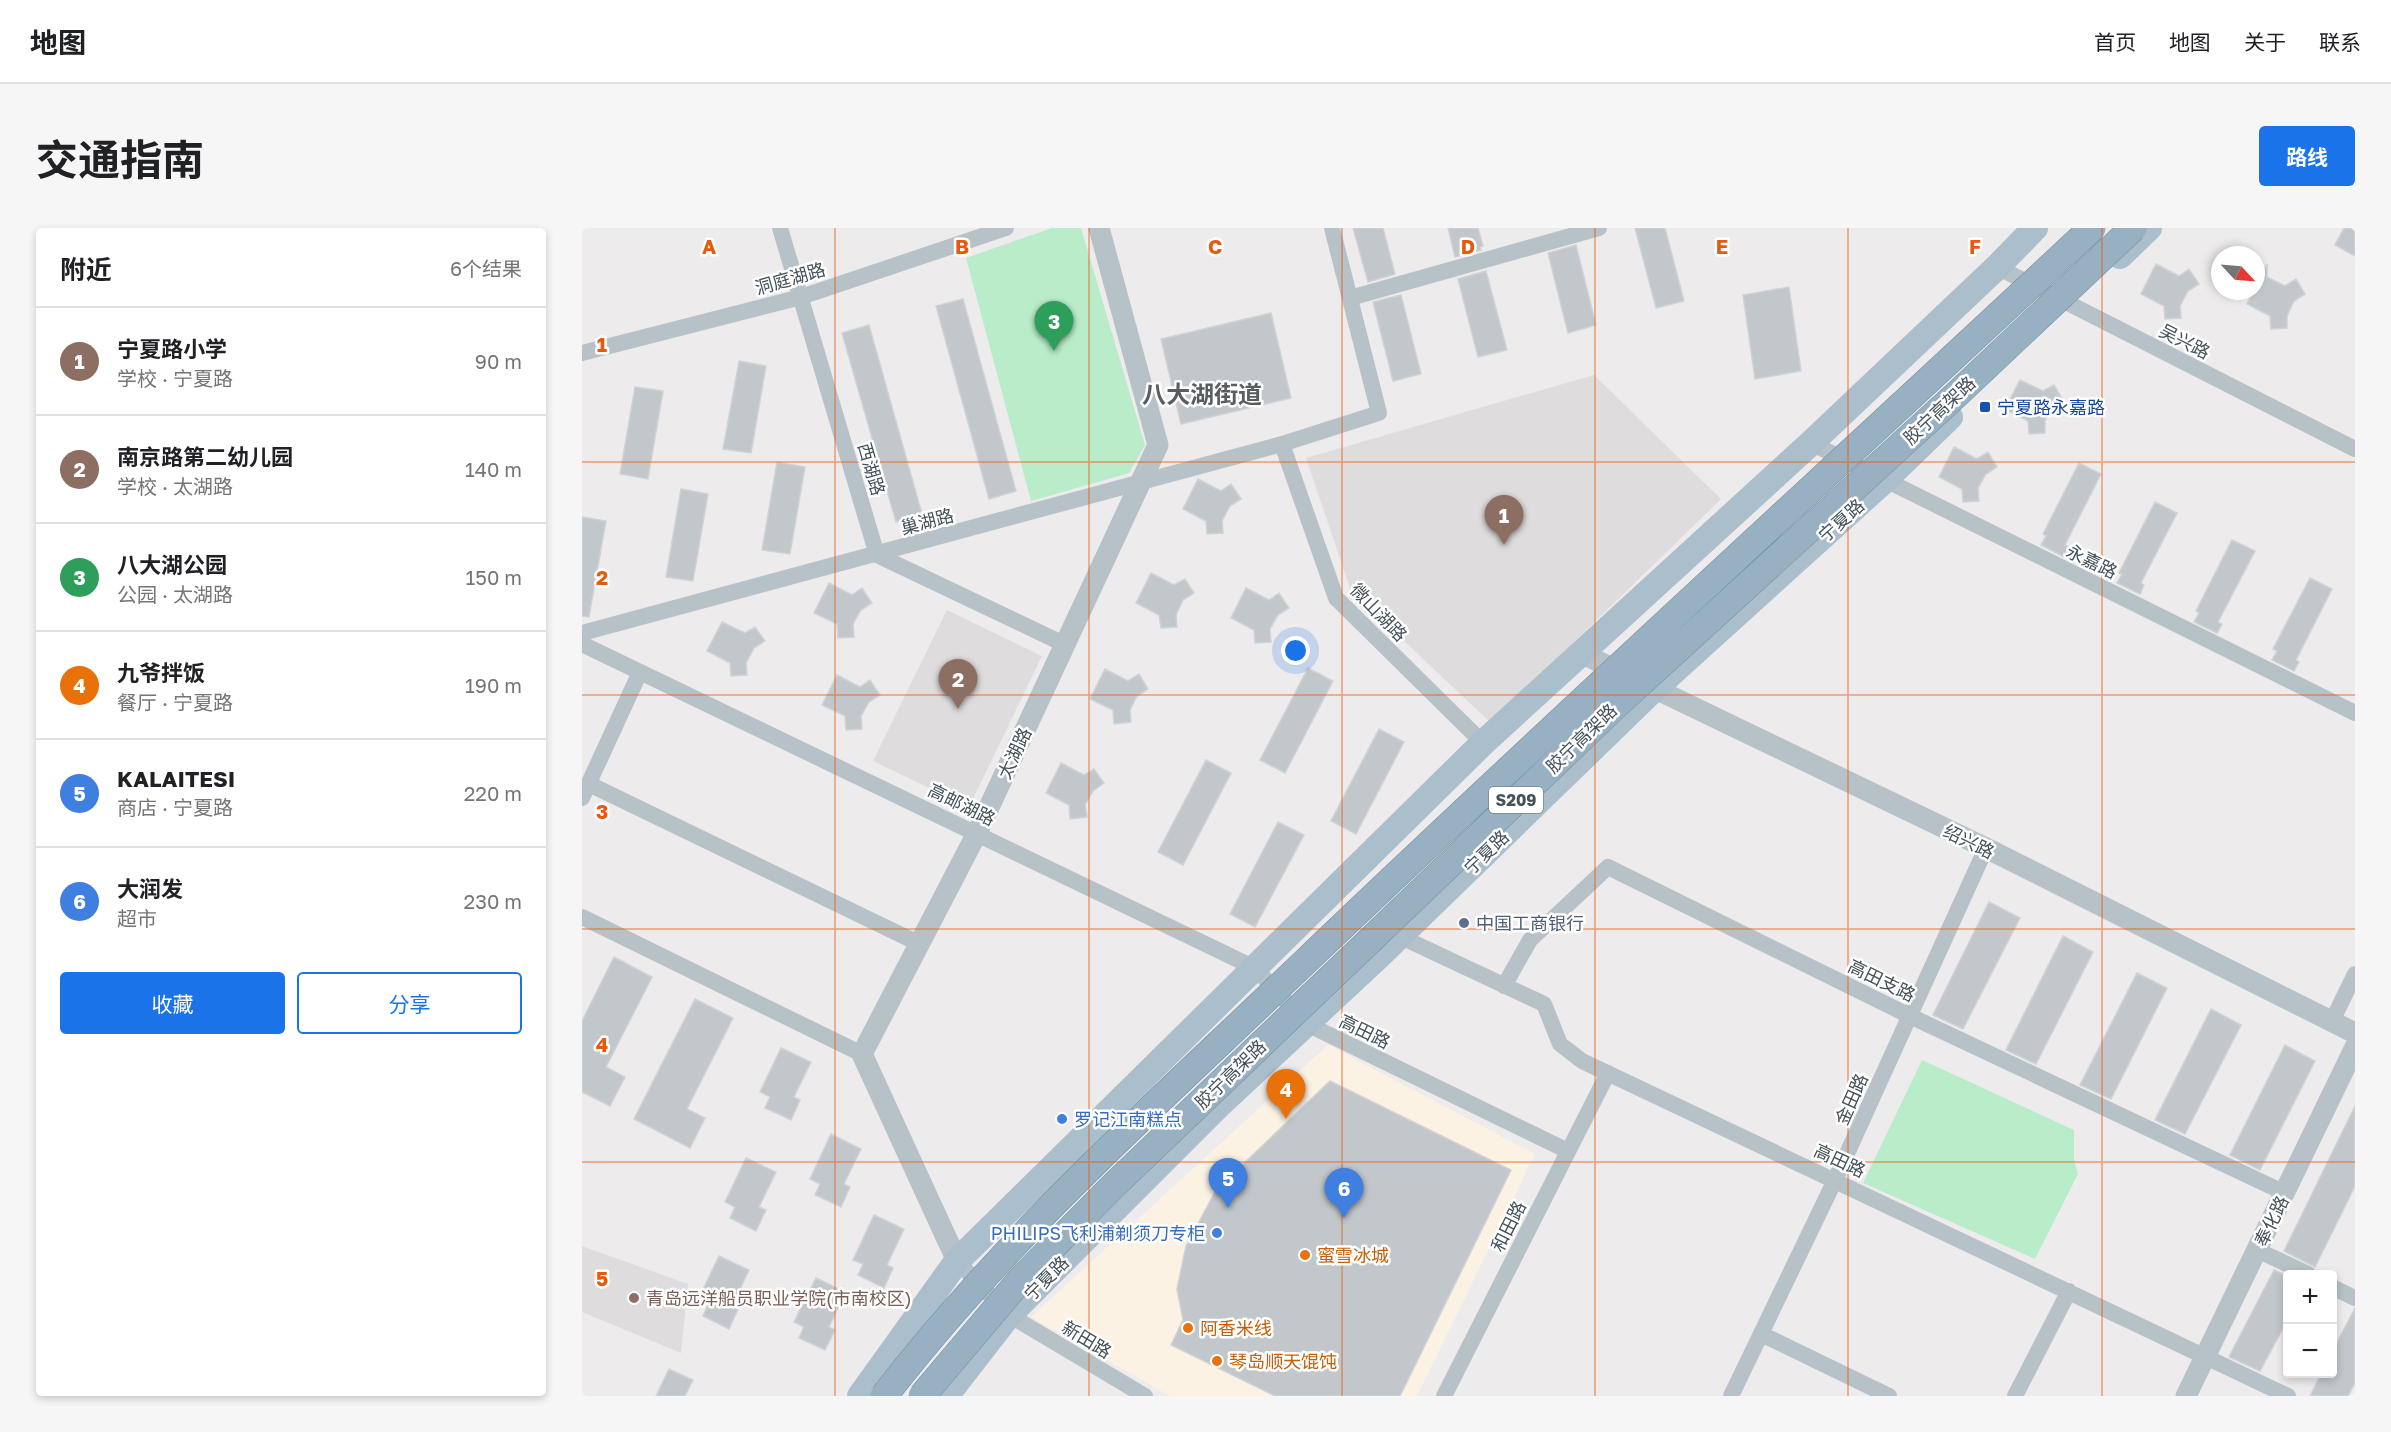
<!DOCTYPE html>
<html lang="zh">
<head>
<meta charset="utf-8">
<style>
  body { margin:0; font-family:"Golos Text","Noto Sans SC",sans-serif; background:#f6f6f6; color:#202124 }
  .controls { position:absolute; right:18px; bottom:18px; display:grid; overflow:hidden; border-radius:6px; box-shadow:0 3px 9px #0003 }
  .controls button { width:54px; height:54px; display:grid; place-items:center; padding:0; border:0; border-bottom:2px solid #e0e0e0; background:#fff; color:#202124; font:30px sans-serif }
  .compass { position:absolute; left:1629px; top:18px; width:54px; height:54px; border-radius:50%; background:#fff; box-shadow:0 3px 9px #0003; rotate:116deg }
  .you { position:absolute; left:714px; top:423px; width:21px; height:21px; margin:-15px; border:4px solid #fff; border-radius:50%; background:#1a73e8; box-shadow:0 0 0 9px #1a73e833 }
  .badge { display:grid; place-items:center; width:39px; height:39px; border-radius:50%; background:#1a73e8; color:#fff; font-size:20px; font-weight:700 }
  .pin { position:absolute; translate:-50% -50px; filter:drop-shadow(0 2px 3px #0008) }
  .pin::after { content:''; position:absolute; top:32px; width:21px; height:18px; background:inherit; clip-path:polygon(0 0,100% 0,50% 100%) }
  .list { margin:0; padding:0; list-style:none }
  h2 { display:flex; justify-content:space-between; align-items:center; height:78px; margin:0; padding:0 24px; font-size:26px }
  h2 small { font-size:20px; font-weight:400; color:#757577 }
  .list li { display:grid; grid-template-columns:39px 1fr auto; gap:18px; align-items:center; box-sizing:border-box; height:108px; padding:0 24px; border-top:2px solid #e0e0e0 }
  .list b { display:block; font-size:22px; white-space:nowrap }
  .list p { margin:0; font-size:20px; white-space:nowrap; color:#757577 }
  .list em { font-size:20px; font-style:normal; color:#757577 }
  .actions { display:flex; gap:12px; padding:18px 24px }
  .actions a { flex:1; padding:14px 0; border:2px solid #1a73e8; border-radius:6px; text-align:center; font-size:21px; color:#1a73e8 }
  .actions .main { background:#1a73e8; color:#fff }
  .map { position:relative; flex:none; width:1773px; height:1168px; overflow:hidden; border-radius:6px }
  header { display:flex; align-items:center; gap:36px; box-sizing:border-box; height:84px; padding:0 30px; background:#fff; border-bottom:2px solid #e0e0e0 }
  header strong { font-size:28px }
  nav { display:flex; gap:33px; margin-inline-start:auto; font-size:21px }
  .intro { display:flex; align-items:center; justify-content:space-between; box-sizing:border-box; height:144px; padding:0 36px }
  h1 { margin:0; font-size:42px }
  .button { padding:15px 27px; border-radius:6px; background:#1a73e8; color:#fff; font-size:21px; font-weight:700 }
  main { display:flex; gap:36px; padding:0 36px }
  aside { flex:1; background:#fff; border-radius:6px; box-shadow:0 3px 9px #0003 }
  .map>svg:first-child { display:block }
  .commercial { fill:#fbf2e3 }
  .education { fill:#dfdcdd }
  .green { fill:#b9edc9 }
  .building { fill:#c2c7cc; stroke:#cfd2d7; stroke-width:1.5 }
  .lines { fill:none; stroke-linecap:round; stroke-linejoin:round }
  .minor { stroke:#b7c2c8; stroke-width:16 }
  .tertiary { stroke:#b7c2c8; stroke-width:21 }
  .primary { stroke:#abbecb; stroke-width:26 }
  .trunk-bridge-casing { stroke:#6f8ea6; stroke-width:28; stroke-linecap:butt }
  .trunk-bridge { stroke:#97b0c2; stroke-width:27 }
  .grid { fill:none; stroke:#e8590c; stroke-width:1.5; stroke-opacity:0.55 }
  .transit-dot { fill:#1a4fb4; stroke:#fff; stroke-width:2 }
  .service-dot { fill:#5c6f8a; stroke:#fff; stroke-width:2 }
  .shop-dot { fill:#3f7fe0; stroke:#fff; stroke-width:2 }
  .food-dot { fill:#e8710a; stroke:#fff; stroke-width:2 }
  .education-dot { fill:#8d6e63; stroke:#fff; stroke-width:2 }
  .labels { text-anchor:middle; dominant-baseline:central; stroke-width:5; stroke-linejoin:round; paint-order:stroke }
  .shield { fill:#fff; stroke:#7c858a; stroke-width:1.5 }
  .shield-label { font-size:16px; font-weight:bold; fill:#445158 }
  .street-label { font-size:18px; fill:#445158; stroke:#fff }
  .transit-label { font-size:18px; fill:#164399; stroke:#fff; text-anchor:start }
  .service-label { font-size:18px; fill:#4e5e75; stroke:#fff; text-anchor:start }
  .shop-label { font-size:18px; fill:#366cbe; stroke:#fff; text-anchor:start }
  .food-label { font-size:18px; fill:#c56008; stroke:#fff; text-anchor:start }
  .education-label { font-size:18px; fill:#785e54; stroke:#fff; text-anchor:start }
  .district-label { font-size:24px; font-weight:bold; fill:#585d60; stroke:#fff }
  .grid-label { font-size:20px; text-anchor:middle; font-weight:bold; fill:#e8590c; stroke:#fff; stroke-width:5; stroke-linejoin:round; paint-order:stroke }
</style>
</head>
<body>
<header>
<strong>地图</strong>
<nav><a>首页</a><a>地图</a><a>关于</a><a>联系</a></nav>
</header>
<div class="intro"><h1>交通指南</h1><a class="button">路线</a></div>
<main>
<aside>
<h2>附近<small>6个结果</small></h2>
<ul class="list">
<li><span class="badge" style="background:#8d6e63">1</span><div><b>宁夏路小学</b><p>学校 · 宁夏路</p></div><em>90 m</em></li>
<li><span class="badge" style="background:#8d6e63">2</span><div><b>南京路第二幼儿园</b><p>学校 · 太湖路</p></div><em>140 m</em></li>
<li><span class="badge" style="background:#2e9e5b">3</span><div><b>八大湖公园</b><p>公园 · 太湖路</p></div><em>150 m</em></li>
<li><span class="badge" style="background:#e8710a">4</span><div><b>九爷拌饭</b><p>餐厅 · 宁夏路</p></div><em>190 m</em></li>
<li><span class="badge" style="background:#3f7fe0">5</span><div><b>KALAITESI</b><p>商店 · 宁夏路</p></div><em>220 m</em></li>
<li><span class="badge" style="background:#3f7fe0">6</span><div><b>大润发</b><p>超市</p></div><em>230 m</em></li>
</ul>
<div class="actions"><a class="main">收藏</a><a>分享</a></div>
</aside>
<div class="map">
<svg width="1773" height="1168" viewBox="0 0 1773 1168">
  <rect width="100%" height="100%" fill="#eeebec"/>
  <path class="commercial" d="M 746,817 L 953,926 L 835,1168 L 588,1168 L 449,1089 Z"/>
  <path class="education" d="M 1012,147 L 1139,271 L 909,495 L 769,363 L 724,230 Z
    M 365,382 L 460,428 L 387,579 L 291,533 Z
    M 0,1018 L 106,1056 L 99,1125 L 0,1084 Z"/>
  <path class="green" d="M 470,0 L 499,0 L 563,217 L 547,245 L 449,273 L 384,30 Z
    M 1340,832 L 1492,902 L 1492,931 L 1496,946 L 1453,1031 L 1281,955 Z"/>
  <path class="building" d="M 771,0 L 801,0 L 813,46 L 786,54 Z
    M 866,0 L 896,0 L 901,18 L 898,19 L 899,22 L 873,29 Z
    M 1053,0 L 1083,0 L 1102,73 L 1074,80 Z
    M 1762,0 L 1773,0 L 1773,28 L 1753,17 Z
    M 994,17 L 1014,97 L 986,105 L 966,25 Z
    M 1574,36 L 1597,48 L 1607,41 L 1617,56 L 1606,63 L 1598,78 L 1599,90 L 1583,91 L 1582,78 L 1559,66 Z
    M 1685,36 L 1685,49 L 1703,58 L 1714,51 L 1723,66 L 1712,73 L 1705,88 L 1705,100 L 1689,101 L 1688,88 L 1665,76 L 1671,63 L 1674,63 L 1674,58 Z
    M 904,43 L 925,122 L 896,129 L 876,51 Z
    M 1207,59 L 1219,143 L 1173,151 L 1161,67 Z
    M 819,67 L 839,146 L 811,153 L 791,74 Z
    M 381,71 L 434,263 L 407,271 L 354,78 Z
    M 689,85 L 709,170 L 599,196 L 579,111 Z
    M 287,97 L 340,286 L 314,294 L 260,105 Z
    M 157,133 L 184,138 L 169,225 L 141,221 Z
    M 1438,152 L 1461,163 L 1472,157 L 1481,172 L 1470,178 L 1463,193 L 1463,205 L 1447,206 L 1446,193 L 1423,181 Z
    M 53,159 L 81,163 L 66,251 L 38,246 Z
    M 1372,219 L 1395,231 L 1406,224 L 1415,239 L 1404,246 L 1396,260 L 1397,273 L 1381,274 L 1380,261 L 1357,249 Z
    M 195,234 L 223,239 L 208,326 L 180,322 Z
    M 1497,235 L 1519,246 L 1483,317 L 1487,319 L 1482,329 L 1459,317 L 1464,308 L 1461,306 Z
    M 616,251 L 639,263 L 649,256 L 659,271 L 648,278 L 640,293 L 641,305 L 625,306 L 624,293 L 601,281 Z
    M 99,261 L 126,266 L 111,353 L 84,349 Z
    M 1573,274 L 1595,285 L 1559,355 L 1562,357 L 1558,366 L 1535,355 L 1540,346 L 1537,345 Z
    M 0,289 L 24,293 L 7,389 L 0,388 Z
    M 1650,312 L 1673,323 L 1636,394 L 1640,396 L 1635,405 L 1612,394 L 1617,385 L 1614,383 Z
    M 569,345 L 592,357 L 603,351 L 612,365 L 601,372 L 594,387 L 595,399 L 579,400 L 577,387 L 554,375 Z
    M 1728,350 L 1750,361 L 1714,432 L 1717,434 L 1712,443 L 1690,432 L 1695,423 L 1691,421 Z
    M 247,355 L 270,367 L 280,360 L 290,375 L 279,382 L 271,396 L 272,409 L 256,410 L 255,396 L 232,385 Z
    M 664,360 L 687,372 L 697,365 L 707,380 L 696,387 L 688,401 L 689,414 L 673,415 L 672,402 L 649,390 Z
    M 140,394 L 163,405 L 173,399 L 183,413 L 172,420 L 164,435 L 165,447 L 149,448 L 148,435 L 125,423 Z
    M 726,440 L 751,453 L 703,545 L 678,532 Z
    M 523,441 L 546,453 L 557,446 L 566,461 L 555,468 L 548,482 L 549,494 L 532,496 L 531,482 L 508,471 Z
    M 255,447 L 278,459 L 288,452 L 298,467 L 287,474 L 279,488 L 280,501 L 264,502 L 263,488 L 240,477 Z
    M 797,501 L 822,514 L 774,606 L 749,593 Z
    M 624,532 L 649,545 L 601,637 L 576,624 Z
    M 479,535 L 502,547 L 512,541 L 522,555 L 511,563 L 503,577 L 505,589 L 488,591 L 487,577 L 464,565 Z
    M 696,594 L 722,607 L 673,699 L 648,686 Z
    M 1407,674 L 1438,690 L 1381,801 L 1351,787 Z
    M 1481,708 L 1511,724 L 1454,836 L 1424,822 Z
    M 32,729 L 70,749 L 24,839 L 43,849 L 28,878 L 0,864 L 0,793 Z
    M 1555,745 L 1585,760 L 1529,871 L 1498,857 Z
    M 113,771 L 151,790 L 105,881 L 123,890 L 108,920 L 52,891 Z
    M 1629,781 L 1659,797 L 1603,906 L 1573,892 Z
    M 1703,817 L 1733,833 L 1678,942 L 1648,927 Z
    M 199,820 L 229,834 L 212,869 L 218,872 L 209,892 L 183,880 L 188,869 L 178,864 Z
    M 748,853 L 929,942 L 818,1168 L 693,1168 L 589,1117 L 601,1092 L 595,1061 L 604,1018 L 634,962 Z
    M 1773,878 L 1773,958 L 1733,1039 L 1702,1023 Z
    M 249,906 L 279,921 L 262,956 L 268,959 L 259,979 L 233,967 L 238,956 L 228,951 Z
    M 164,930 L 194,944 L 177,979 L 184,982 L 174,1003 L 148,990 L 153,979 L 143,974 Z
    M 292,987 L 322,1001 L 305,1037 L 311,1040 L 302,1060 L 276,1047 L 281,1036 L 271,1032 Z
    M 137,1028 L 167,1042 L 150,1078 L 156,1081 L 147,1101 L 121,1088 L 126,1077 L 116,1072 Z
    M 1692,1042 L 1706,1048 L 1706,1091 L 1678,1143 L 1647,1129 Z
    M 234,1050 L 263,1064 L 247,1099 L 253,1102 L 243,1122 L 217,1110 L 222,1099 L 212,1094 Z
    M 1773,1080 L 1773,1155 L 1766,1168 L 1728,1168 L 1739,1146 L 1750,1146 L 1750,1124 Z
    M 87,1141 L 111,1152 L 103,1168 L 74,1168 Z"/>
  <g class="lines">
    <path class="minor" d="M 198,0 L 295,327 L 484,417
      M 1415,39 L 1773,221
      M 768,70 L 1017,0
      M 0,125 L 219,69 L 424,0
      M 1229,215 L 1773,485
      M 700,216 L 754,370 L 901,515
      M 0,405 L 700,216 L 797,185 L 750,0
      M 0,416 L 673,740 L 725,796 L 986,923
      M 7,556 L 338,716
      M 0,570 L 58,444
      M 0,689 L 280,826
      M 817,708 L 962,776 L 978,816 L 1000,833 L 1706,1168
      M 922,758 L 948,712 L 1026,639 L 1328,788 L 1703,965
      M 1750,793 L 1773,746
      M 1675,1022 L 1726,1046
      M 375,1033 L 427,1087 L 563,1168
      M 1750,1059 L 1773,1070
      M 1179,1106 L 1307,1168
      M 862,1168 L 1026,845
      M 1149,1168 L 1253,952 L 1404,620
      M 1433,1168 L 1487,1063"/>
    <path class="tertiary" d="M 999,425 L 1404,620 L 1773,805
      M 375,1033 L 280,826 L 395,605 L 576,217 L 517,0
      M 1604,1168 L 1773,819"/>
    <path class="primary" d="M 1538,28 L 1567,0
      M 278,1168 L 375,1033 L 901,515 L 1229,215 L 1415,39 L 1453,0
      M 364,1168 L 427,1087 L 636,878 L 797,728 L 1072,461 L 1303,252 L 1368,189"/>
    <g class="trunk-bridge-casing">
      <path id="trunk-bridge" d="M 302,1168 C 426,1007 579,872 725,732 C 984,484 1249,244 1510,0
        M 340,1168 L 439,1051 L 530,959 L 1031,480 L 1375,166 L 1551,0"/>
    </g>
    <use href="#trunk-bridge" class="trunk-bridge"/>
  </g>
  <path class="grid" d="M 253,0 L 253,1168M 507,0 L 507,1168M 760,0 L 760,1168M 1013,0 L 1013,1168M 1266,0 L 1266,1168M 1520,0 L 1520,1168M 0,234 L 1773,234M 0,467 L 1773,467M 0,701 L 1773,701M 0,934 L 1773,934"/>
  <rect class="transit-dot" x="1397" y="173" width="12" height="12" rx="3"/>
  <circle class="service-dot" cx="882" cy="695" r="6"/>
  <g class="shop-dot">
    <circle cx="480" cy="891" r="6"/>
    <circle cx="635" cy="1005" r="6"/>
  </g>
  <g class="food-dot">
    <circle cx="723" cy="1027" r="6"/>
    <circle cx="606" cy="1100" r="6"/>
    <circle cx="635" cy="1133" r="6"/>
  </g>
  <circle class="education-dot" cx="52" cy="1070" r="6"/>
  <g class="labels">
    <rect class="shield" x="907" y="559" width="54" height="26" rx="4.5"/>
    <g class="shield-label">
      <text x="934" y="572">S209</text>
    </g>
    <g class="street-label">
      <text transform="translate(208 50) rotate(-16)">洞庭湖路</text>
      <text transform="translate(1603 113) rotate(27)">吴兴路</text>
      <text transform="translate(1357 182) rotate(-43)">胶宁高架路</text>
      <text transform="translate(290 241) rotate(74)">西湖路</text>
      <text transform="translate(1259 292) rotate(-42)">宁夏路</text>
      <text transform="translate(345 293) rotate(-15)">巢湖路</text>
      <text transform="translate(1510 333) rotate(26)">永嘉路</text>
      <text transform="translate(797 384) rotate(46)">微山湖路</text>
      <text transform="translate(999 510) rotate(-44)">胶宁高架路</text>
      <text transform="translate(432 525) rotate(-65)">太湖路</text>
      <text transform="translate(380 576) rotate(26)">高邮湖路</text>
      <text transform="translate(1387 613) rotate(26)">绍兴路</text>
      <text transform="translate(904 624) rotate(-44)">宁夏路</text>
      <text transform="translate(1300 752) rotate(26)">高田支路</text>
      <text transform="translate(783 803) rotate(26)">高田路</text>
      <text transform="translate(648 846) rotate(-44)">胶宁高架路</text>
      <text transform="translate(1269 871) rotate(-66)">金田路</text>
      <text transform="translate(1258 932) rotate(25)">高田路</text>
      <text transform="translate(1689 993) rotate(-64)">奉化路</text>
      <text transform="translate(926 998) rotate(-63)">和田路</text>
      <text transform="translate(464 1050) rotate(-45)">宁夏路</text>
      <text transform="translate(505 1111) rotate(31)">新田路</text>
    </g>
    <g class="transit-label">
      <text x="1415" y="179">宁夏路永嘉路</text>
    </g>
    <g class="service-label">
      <text x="894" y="695">中国工商银行</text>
    </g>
    <g class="shop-label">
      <text x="492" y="891">罗记江南糕点</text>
      <text x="623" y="1005" text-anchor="end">PHILIPS飞利浦剃须刀专柜</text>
    </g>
    <g class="food-label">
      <text x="735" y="1027">蜜雪冰城</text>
      <text x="618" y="1100">阿香米线</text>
      <text x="647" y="1133">琴岛顺天馄饨</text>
    </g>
    <g class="education-label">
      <text x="64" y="1070">青岛远洋船员职业学院(市南校区)</text>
    </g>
    <g class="district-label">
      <text x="620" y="165">八大湖街道</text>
    </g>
  </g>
  <g class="grid-label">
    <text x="127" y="26">A</text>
    <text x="380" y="26">B</text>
    <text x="633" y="26">C</text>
    <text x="886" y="26">D</text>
    <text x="1140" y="26">E</text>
    <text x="1393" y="26">F</text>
    <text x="20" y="124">1</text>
    <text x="20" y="357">2</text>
    <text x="20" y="591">3</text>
    <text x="20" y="824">4</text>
    <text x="20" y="1058">5</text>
  </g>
</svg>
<div class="controls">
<button>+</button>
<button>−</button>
</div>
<svg class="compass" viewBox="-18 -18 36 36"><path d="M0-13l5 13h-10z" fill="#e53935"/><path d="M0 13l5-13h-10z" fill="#757577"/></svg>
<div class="you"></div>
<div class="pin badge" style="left:922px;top:317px;background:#8d6e63">1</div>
<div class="pin badge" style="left:376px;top:481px;background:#8d6e63">2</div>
<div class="pin badge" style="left:472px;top:123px;background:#2e9e5b">3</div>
<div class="pin badge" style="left:704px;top:891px;background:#e8710a">4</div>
<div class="pin badge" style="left:646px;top:980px;background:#3f7fe0">5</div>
<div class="pin badge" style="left:762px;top:990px;background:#3f7fe0">6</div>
</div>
</main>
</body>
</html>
